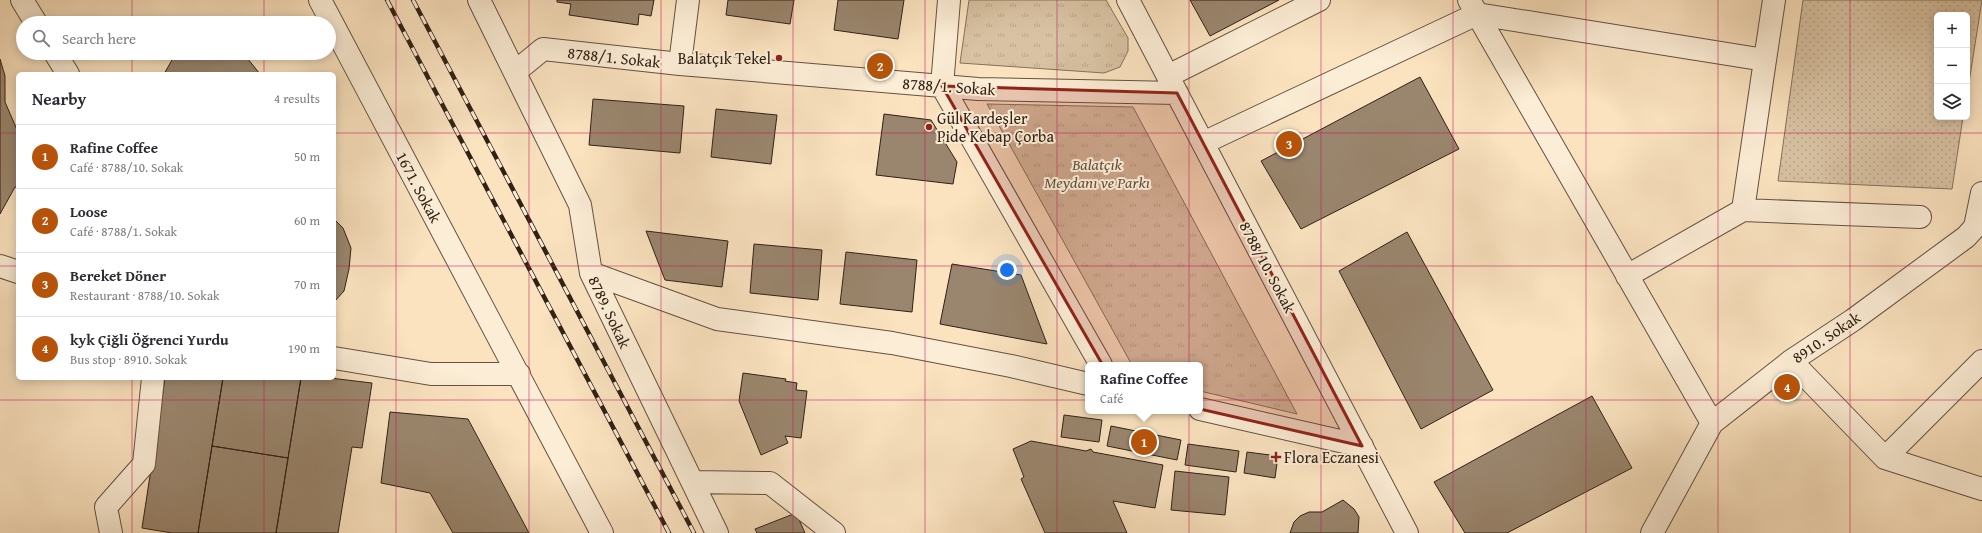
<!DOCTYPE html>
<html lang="en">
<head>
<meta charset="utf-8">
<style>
  body { margin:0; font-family:"Gentium Book Plus",serif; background:#f7f7f7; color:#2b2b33 }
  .controls { position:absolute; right:12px; top:12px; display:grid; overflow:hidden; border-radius:6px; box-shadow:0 2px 10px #0003 }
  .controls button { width:36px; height:36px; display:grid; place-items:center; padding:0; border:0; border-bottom:1px solid #e1e1e2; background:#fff; color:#2b2b33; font:20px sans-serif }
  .you { position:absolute; left:1007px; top:270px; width:14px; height:14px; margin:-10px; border:3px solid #fff; border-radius:50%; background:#1a73e8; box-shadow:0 0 0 6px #1a73e833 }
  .badge { display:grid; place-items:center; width:26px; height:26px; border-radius:50%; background:#b45309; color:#fff; font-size:13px; font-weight:700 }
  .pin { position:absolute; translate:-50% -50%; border:2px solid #fff; box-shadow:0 1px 4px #0006 }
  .popup { position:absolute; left:1085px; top:362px; width:118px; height:52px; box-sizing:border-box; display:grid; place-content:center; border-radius:6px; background:#fff; filter:drop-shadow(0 1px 3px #0005); font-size:13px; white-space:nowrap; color:#7c7c81 }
  .popup b { font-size:15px; color:#2b2b33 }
  .popup::after { content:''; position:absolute; left:50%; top:100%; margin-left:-8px; border:8px solid transparent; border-top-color:#fff }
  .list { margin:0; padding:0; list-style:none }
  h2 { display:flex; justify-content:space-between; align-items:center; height:52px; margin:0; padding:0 16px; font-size:17px }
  h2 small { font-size:13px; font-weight:400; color:#7c7c81 }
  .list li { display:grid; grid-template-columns:26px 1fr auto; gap:12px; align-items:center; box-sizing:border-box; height:64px; padding:0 16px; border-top:1px solid #e1e1e2 }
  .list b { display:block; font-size:15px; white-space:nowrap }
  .list p { margin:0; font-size:13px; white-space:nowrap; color:#7c7c81 }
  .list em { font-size:13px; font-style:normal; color:#7c7c81 }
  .icon { flex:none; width:22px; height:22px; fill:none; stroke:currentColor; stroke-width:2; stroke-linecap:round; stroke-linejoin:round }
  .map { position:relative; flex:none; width:1982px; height:533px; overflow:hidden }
  .search { position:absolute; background:#fff; box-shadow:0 2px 10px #0003; left:16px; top:16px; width:320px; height:44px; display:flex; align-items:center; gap:10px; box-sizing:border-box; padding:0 14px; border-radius:22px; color:#7c7c81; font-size:15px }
  .panel { position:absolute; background:#fff; box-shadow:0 2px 10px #0003; left:16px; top:72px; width:320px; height:308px; border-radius:6px }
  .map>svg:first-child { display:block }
  .grass { fill:url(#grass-dots); stroke:#84725c }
  .park { fill:url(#park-tufts); stroke:#84725c }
  .building { fill:#9a866e; stroke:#302115 }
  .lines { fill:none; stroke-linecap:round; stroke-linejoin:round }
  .minor-casing { stroke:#635240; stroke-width:24 }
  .minor { stroke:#fcedd6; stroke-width:22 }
  .rail-casing { stroke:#302115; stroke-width:4.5 }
  .rail { stroke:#fcedd6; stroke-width:3; stroke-dasharray:9; stroke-linecap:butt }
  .marked { fill:#8f2418; fill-opacity:0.2; stroke:#8f2418; stroke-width:3; stroke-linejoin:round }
  .grid { fill:none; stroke:#c2185b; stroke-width:1; stroke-opacity:0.55 }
  .poi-dot { fill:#8f2418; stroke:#fcedd6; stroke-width:1.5 }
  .labels { text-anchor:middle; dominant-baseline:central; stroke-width:4; stroke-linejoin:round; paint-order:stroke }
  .street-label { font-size:16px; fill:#302115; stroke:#fcedd6 }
  .poi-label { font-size:16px; fill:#302115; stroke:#fcedd6; text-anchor:start }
  .park-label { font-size:16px; font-style:italic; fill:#625140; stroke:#fcedd6 }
</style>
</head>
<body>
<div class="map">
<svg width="1982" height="533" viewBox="0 0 1982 533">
  <defs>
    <pattern id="grass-dots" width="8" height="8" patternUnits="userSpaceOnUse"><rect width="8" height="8" fill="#d8c2a3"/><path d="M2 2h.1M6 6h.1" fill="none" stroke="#baa68b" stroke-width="1.8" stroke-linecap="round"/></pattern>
    <pattern id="park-tufts" width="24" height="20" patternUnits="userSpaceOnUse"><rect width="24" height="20" fill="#d8c2a3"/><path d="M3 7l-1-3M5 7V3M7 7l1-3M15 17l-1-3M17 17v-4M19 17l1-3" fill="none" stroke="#baa68b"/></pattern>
  </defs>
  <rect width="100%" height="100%" fill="#fbe3c0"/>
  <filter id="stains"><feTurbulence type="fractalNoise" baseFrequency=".005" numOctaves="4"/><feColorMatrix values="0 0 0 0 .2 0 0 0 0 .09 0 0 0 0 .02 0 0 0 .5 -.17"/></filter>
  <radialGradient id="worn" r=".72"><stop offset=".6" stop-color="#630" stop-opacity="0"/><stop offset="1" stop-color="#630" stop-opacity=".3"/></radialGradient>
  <path class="grass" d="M 1803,0 L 1982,0 L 1967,95 L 1967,15 L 1937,15 L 1937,117 L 1963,117 L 1952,189 L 1778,181 Z"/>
  <path class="park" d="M 969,0 L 1106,0 L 1128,38 L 1128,51 L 1120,67 L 1104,73 L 960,63 Z
    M 987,104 L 1133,107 L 1297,414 L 1200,391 L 1200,365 L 1132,365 Z"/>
  <path class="building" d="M 557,0 L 654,0 L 651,16 L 639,14 L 638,25 L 569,15 L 571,4 L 557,2 Z
    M 728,0 L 794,0 L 790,24 L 726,15 Z
    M 838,0 L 904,0 L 898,39 L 834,30 Z
    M 1190,0 L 1279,0 L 1210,36 Z
    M 176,53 L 243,53 L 260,74 L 164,74 Z
    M 0,59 L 5,76 L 5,102 L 18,132 L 18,188 L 15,187 L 0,214 Z
    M 1420,77 L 1459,149 L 1301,229 L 1261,161 Z
    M 593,99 L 684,106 L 680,153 L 589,145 Z
    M 716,109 L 777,115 L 771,164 L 711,157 Z
    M 884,114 L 931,120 L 957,162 L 953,184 L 876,175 Z
    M 334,219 L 343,228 L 351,248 L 349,269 L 344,291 L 334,302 Z
    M 646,231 L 728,241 L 722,287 L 665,280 Z
    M 1407,232 L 1493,390 L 1421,429 L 1339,271 Z
    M 754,244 L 822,250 L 818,300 L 750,293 Z
    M 846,252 L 917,260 L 912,312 L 840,304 Z
    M 952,264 L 1021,275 L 1047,344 L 940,324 Z
    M 743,373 L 786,379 L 785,381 L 797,383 L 796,390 L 807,391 L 801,438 L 785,436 L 788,443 L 761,455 L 739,401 Z
    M 165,378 L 223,378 L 198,533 L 172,533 L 142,528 Z
    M 223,378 L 301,378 L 288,458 L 212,446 Z
    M 301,378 L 330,378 L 372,383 L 362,448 L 352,447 L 338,533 L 276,533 Z
    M 1592,396 L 1632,468 L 1507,533 L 1465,533 L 1434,482 Z
    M 390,412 L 468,419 L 529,533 L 453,533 L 430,493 L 381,483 Z
    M 1064,415 L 1102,420 L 1099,442 L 1061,437 Z
    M 1111,426 L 1181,440 L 1177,460 L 1107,446 Z
    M 1031,441 L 1086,451 L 1091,449 L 1093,452 L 1163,465 L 1155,508 L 1113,501 L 1127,533 L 1045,533 L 1021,479 L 1024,477 L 1013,449 Z
    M 1188,444 L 1239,451 L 1236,472 L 1185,465 Z
    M 212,446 L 288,458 L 276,533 L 198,533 Z
    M 1247,452 L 1278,456 L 1275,478 L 1244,473 Z
    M 1175,471 L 1229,477 L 1225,515 L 1171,510 Z
    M 1343,500 L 1354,509 L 1359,517 L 1358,533 L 1290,533 L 1294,522 L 1300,516 L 1309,512 L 1322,512 Z
    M 796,513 L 805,533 L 757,533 L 755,529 Z"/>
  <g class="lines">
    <g class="minor-casing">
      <path id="minor" d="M 22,0 L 36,23
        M 320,0 L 602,533
        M 479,0 L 580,205 L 591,273 L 717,533
        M 949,0 L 942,86 L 1101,365
        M 1128,0 L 1407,533
        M 1469,0 L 1712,423
        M 55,53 L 68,74
        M 1765,60 L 1743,210 L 1920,217
        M 680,64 L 688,0
        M 515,72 L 543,49 L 680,64 L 978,89 L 1177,93
        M 1168,76 L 1319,0
        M 1203,143 L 1477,14 L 1765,60 L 1774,0
        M 0,266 L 18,272
        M 591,273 L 717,319 L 892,343 L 1011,366 L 1088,384
        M 1627,276 L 1743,210
        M 334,358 L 431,374 L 519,374
        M 1791,361 L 1885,458 L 1982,489
        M 1200,409 L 1362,446
        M 1885,458 L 1982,361
        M 693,482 L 770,483 L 834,533
        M 111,533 L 106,507 L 144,464 L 153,378
        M 1652,533 L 1712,423 L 1791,361 L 1853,320 L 1966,237 L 1975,227 L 1982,193"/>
    </g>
    <use href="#minor" class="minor"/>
    <g class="rail-casing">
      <path id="rail" d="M 387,0 L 669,533
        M 413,0 L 694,533"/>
    </g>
    <use href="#rail" class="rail"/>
  </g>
  <path class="marked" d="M 942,86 L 1177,93 L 1362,446 L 1117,390 Z"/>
  <path class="grid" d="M 132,0 L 132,23M 264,0 L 264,23M 396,0 L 396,533M 529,0 L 529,533M 661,0 L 661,533M 793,0 L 793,533M 925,0 L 925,533M 1057,0 L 1057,533M 1189,0 L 1189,533M 1321,0 L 1321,533M 1453,0 L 1453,533M 1586,0 L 1586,533M 1718,0 L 1718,533M 1850,0 L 1850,533M 132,53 L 132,74M 264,53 L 264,74M 0,133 L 18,133M 334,133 L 1982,133M 0,266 L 18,266M 334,266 L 1982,266M 132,378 L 132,533M 264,378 L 264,533M 0,400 L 1982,400"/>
  <g class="poi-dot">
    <circle cx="779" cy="58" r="4"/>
    <circle cx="929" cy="127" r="4"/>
    <path d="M1274 451h4v4h4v4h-4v4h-4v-4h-4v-4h4z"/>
  </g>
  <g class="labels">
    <g class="street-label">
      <text transform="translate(614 57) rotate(6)">8788/1. Sokak</text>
      <text transform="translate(949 86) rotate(4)">8788/1. Sokak</text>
      <text transform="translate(419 187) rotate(62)">1671. Sokak</text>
      <text transform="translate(1268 267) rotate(62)">8788/10. Sokak</text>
      <text transform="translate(610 312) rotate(65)">8789. Sokak</text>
      <text transform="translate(1826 337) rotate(-34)">8910. Sokak</text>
    </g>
    <g class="poi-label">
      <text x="771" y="58" text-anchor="end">Balatçık Tekel</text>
      <text x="937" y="118">Gül Kardeşler<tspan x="937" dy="18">Pide Kebap Çorba</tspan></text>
      <text x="1284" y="457">Flora Eczanesi</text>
    </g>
    <g class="park-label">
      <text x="1097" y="164">Balatçık<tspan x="1097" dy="18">Meydanı ve Parkı</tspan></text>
    </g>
  </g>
  <rect width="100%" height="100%" filter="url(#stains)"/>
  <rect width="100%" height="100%" fill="url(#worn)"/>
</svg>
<div class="controls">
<button>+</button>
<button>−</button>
<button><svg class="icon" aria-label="layers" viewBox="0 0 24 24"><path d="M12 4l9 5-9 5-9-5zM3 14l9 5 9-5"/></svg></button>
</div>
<div class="you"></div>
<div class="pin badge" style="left:1144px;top:442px">1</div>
<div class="popup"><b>Rafine Coffee</b>Café</div>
<div class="pin badge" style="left:880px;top:66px">2</div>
<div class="pin badge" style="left:1289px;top:144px">3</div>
<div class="pin badge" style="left:1787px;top:387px">4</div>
<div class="search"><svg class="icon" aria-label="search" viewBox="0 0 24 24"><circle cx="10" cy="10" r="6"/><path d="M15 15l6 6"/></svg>Search here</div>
<section class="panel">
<h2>Nearby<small>4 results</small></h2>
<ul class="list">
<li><span class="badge">1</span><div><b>Rafine Coffee</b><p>Café · 8788/10. Sokak</p></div><em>50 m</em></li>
<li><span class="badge">2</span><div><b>Loose</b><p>Café · 8788/1. Sokak</p></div><em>60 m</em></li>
<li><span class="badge">3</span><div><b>Bereket Döner</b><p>Restaurant · 8788/10. Sokak</p></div><em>70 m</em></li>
<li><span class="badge">4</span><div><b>kyk Çiğli Öğrenci Yurdu</b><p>Bus stop · 8910. Sokak</p></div><em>190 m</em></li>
</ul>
</section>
</div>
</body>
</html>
